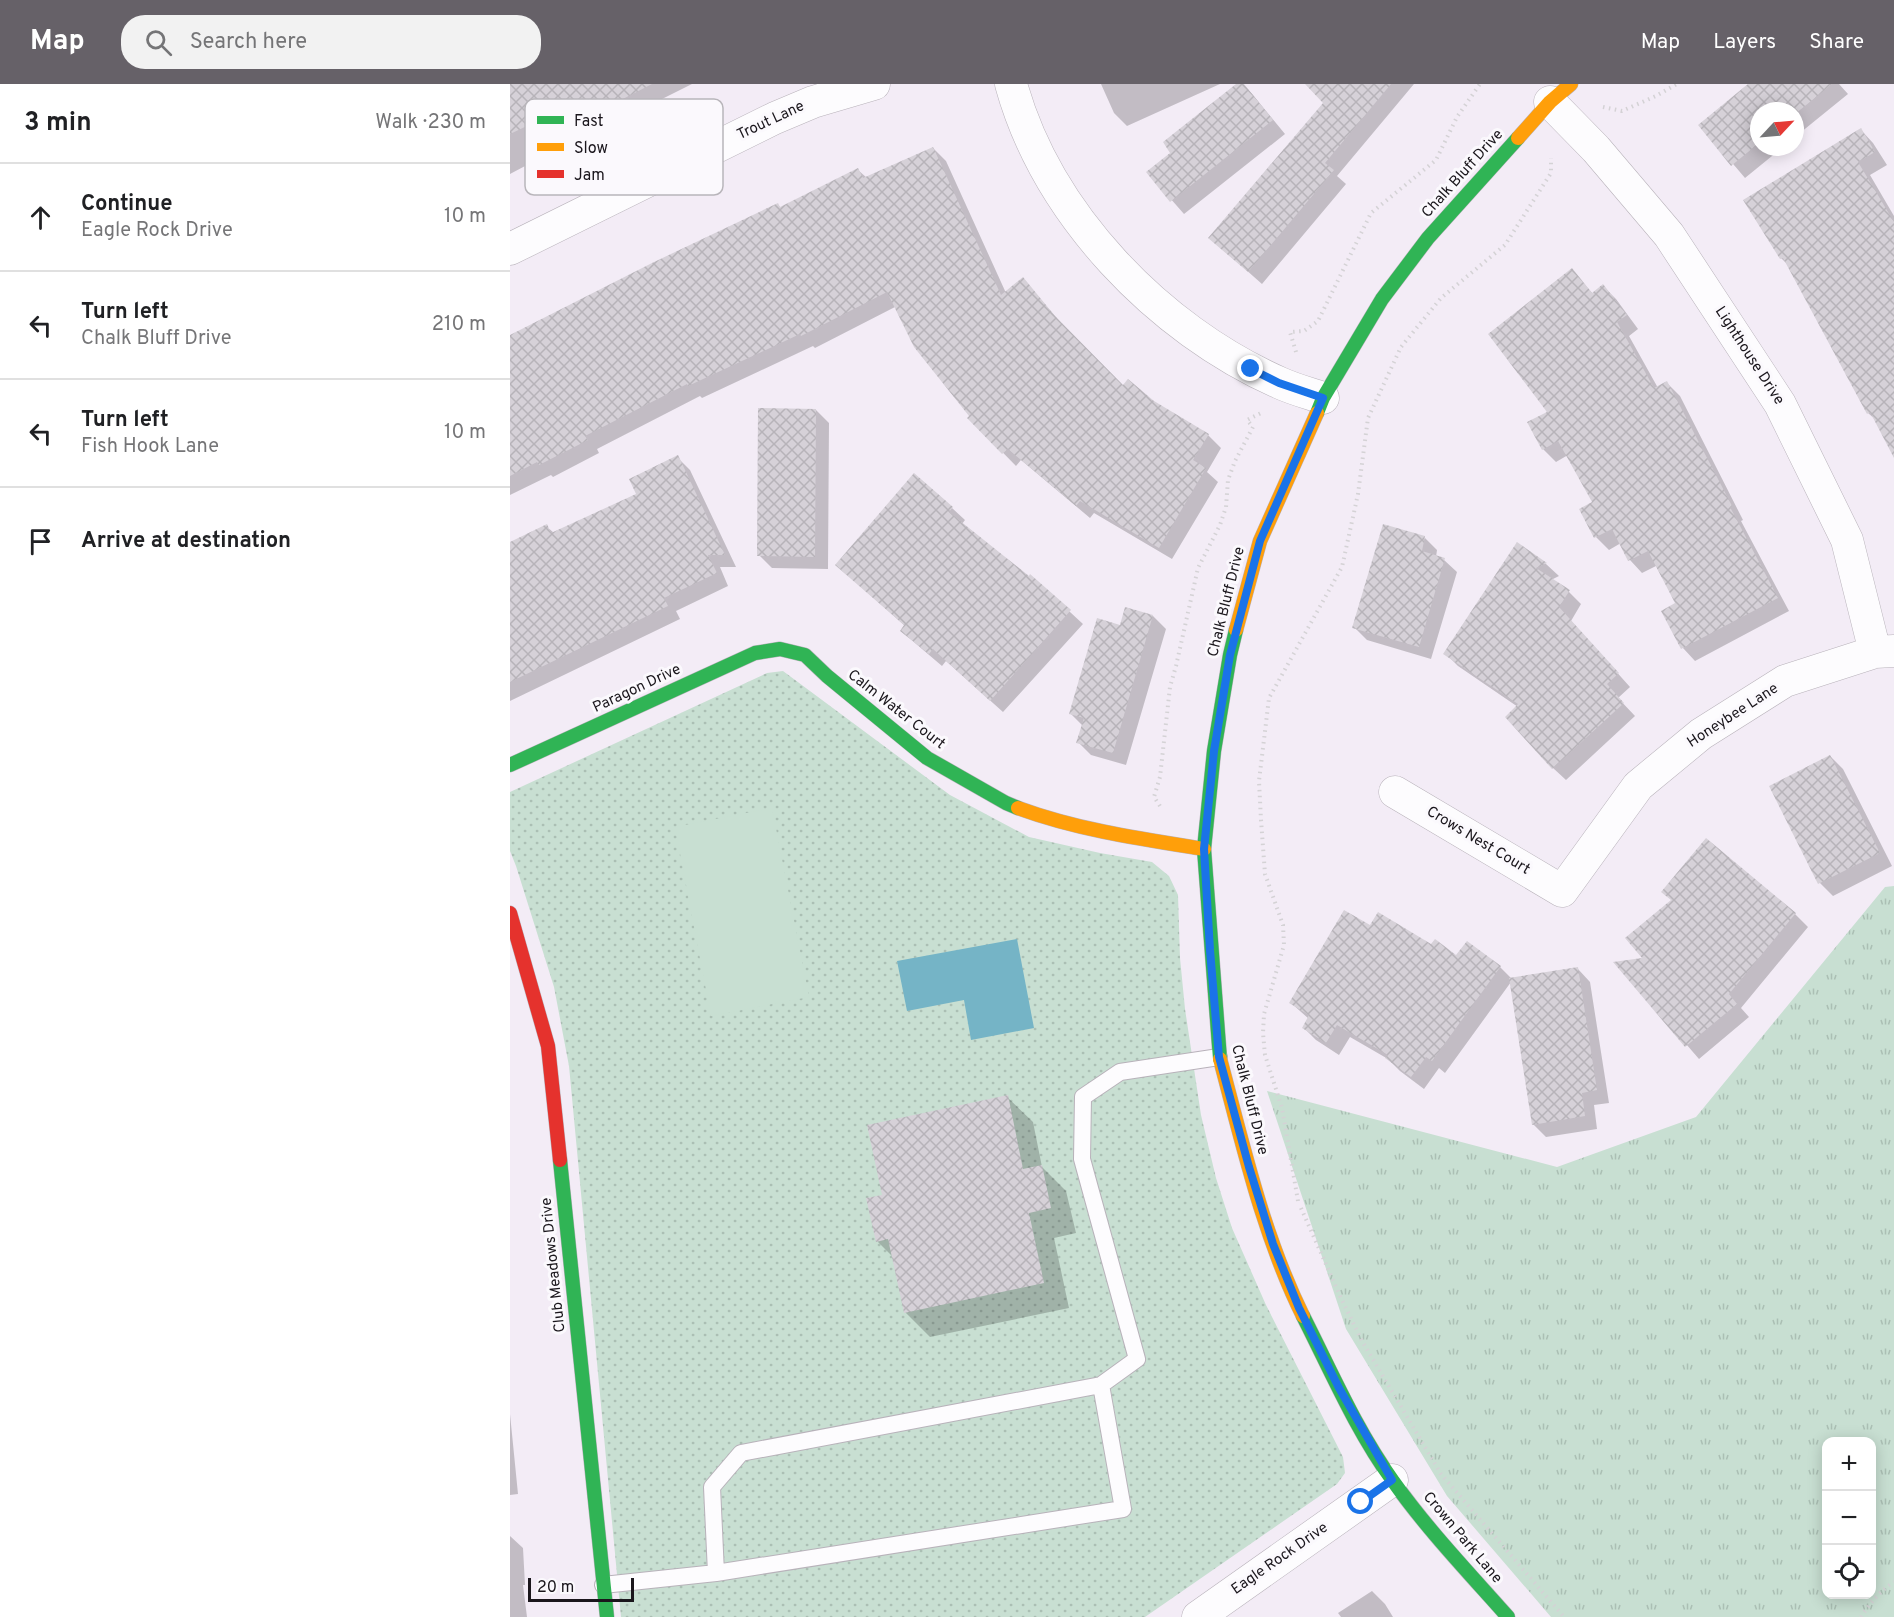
<!DOCTYPE html>
<html lang="en">
<head>
<meta charset="utf-8">
<style>
  body { margin:0; font-family:Overpass,sans-serif; background:#f2f2f2; color:#202124 }
  .controls { position:absolute; right:18px; bottom:18px; display:grid; overflow:hidden; border-radius:12px; box-shadow:0 3px 15px #0003 }
  .controls button { width:54px; height:54px; display:grid; place-items:center; padding:0; border:0; border-bottom:2px solid #e0e0e0; background:#fff; color:#202124; font:30px sans-serif }
  .compass { position:absolute; left:1240px; top:18px; width:54px; height:54px; border-radius:50%; background:#fff; box-shadow:0 3px 15px #0003; rotate:64deg }
  .scale { position:absolute; left:18px; bottom:15px; width:106px; box-sizing:border-box; padding-left:6px; border:3px solid #1a161c; border-top:0; font-size:16px; line-height:21px; white-space:nowrap; color:#1a161c; -webkit-text-stroke:4px #fbf9fd; paint-order:stroke }
  .stop { position:absolute; width:18px; height:18px; margin:-14px; border:4px solid #1a73e8; border-radius:50%; background:#fff }
  .stop.end { background:#1a73e8; border-color:#fff; box-shadow:0 2px 6px #0008 }
  .list { margin:0; padding:0; list-style:none }
  h2 { display:flex; justify-content:space-between; align-items:center; height:78px; margin:0; padding:0 24px; font-size:26px }
  h2 small { font-size:20px; font-weight:400; color:#757577 }
  .list li { display:grid; grid-template-columns:39px 1fr auto; gap:18px; align-items:center; box-sizing:border-box; height:108px; padding:0 24px; border-top:2px solid #e0e0e0 }
  .list b { display:block; font-size:22px; white-space:nowrap }
  .list p { margin:0; font-size:20px; white-space:nowrap; color:#757577 }
  .list em { font-size:20px; font-style:normal; color:#757577 }
  .icon { flex:none; width:33px; height:33px; fill:none; stroke:currentColor; stroke-width:2; stroke-linecap:round; stroke-linejoin:round }
  .map { position:relative; flex:none; width:1384px; height:1533px; overflow:hidden }
  header { display:flex; align-items:center; gap:36px; box-sizing:border-box; height:84px; padding:0 30px; background:#666168; color:#fff }
  header strong { font-size:28px }
  nav { display:flex; gap:33px; margin-inline-start:auto; font-size:21px }
  .search { width:420px; height:54px; background:#f2f2f2; display:flex; align-items:center; gap:15px; box-sizing:border-box; padding:0 21px; border-radius:24px; color:#757577; font-size:22px }
  main { display:flex }
  aside { flex:1; background:#fff }
  .map>svg:first-child { display:block }
  .grass { fill:url(#grass-tufts); fill-rule:evenodd }
  .park { fill:url(#park-dots) }
  .pitch { fill:#c8dfd2 }
  .water { fill:#75b4c6 }
  .shadow { fill:#0003 }
  .building { fill:url(#building-cross-hatch) }
  .lines { fill:none; stroke-linecap:round; stroke-linejoin:round }
  .lane-casing { stroke:#b8b2ba; stroke-width:18 }
  .street-casing { stroke:#b8b2ba; stroke-width:33 }
  .fast-casing { stroke:#b8b2ba; stroke-width:15 }
  .slow-casing { stroke:#b8b2ba; stroke-width:15 }
  .jam-casing { stroke:#b8b2ba; stroke-width:15 }
  .path { stroke:#d4d2d5; stroke-width:4; stroke-dasharray:1.5 4.5; stroke-linecap:butt }
  .lane { stroke:#fdfcfe; stroke-width:16 }
  .street { stroke:#fdfcfe; stroke-width:32 }
  .fast { stroke:#30b455; stroke-width:14 }
  .slow { stroke:#ff9f0a; stroke-width:14 }
  .jam { stroke:#e5322d; stroke-width:14 }
  .route { stroke:#1a73e8; stroke-width:8 }
  .labels { text-anchor:middle; dominant-baseline:central; stroke-width:6; stroke-linejoin:round; paint-order:stroke }
  .street-label { font-size:15px; fill:#1a161c; stroke:#fbf9fd }
  .key { fill:#fbf9fd; stroke:#b8b5ba; stroke-width:1.5 }
  .key-label { font-size:16px; fill:#1a161c }
</style>
</head>
<body>
<header>
<strong>Map</strong>
<div class="search"><svg class="icon" aria-label="search" viewBox="0 0 24 24"><circle cx="10" cy="10" r="6"/><path d="M15 15l6 6"/></svg>Search here</div>
<nav><a>Map</a><a>Layers</a><a>Share</a></nav>
</header>
<main>
<aside>
<h2>3 min<small>Walk · 230 m</small></h2>
<ul class="list">
<li><svg class="icon" aria-label="ahead" viewBox="0 0 24 24"><path d="M12 20V5M6 11l6-6 6 6"/></svg><div><b>Continue</b><p>Eagle Rock Drive</p></div><em>10 m</em></li>
<li><svg class="icon" aria-label="left" viewBox="0 0 24 24"><path d="M17 20v-9H6M10 6l-5 5 5 5"/></svg><div><b>Turn left</b><p>Chalk Bluff Drive</p></div><em>210 m</em></li>
<li><svg class="icon" aria-label="left" viewBox="0 0 24 24"><path d="M17 20v-9H6M10 6l-5 5 5 5"/></svg><div><b>Turn left</b><p>Fish Hook Lane</p></div><em>10 m</em></li>
<li><svg class="icon" aria-label="arrive" viewBox="0 0 24 24"><path d="M6 21V4h12l-3 4 3 4H6"/></svg><div><b>Arrive at destination</b></div></li>
</ul>
</aside>
<div class="map">
<svg width="1384" height="1533" viewBox="0 0 1384 1533">
  <defs>
    <pattern id="grass-tufts" width="24" height="20" patternUnits="userSpaceOnUse" patternTransform="scale(1.5)"><rect width="24" height="20" fill="#c8dfd2"/><path d="M3 7l-1-3M5 7V3M7 7l1-3M15 17l-1-3M17 17v-4M19 17l1-3" fill="none" stroke="#abbfb4"/></pattern>
    <pattern id="park-dots" width="8" height="8" patternUnits="userSpaceOnUse" patternTransform="scale(1.5)"><rect width="8" height="8" fill="#c8dfd2"/><path d="M2 2h.1M6 6h.1" fill="none" stroke="#abbfb4" stroke-width="1.8" stroke-linecap="round"/></pattern>
    <pattern id="building-cross-hatch" width="8" height="8" patternUnits="userSpaceOnUse" patternTransform="scale(1.5)"><rect width="8" height="8" fill="#d6d1d8"/><path d="M0 0l8 8M0 8l8-8" fill="none" stroke="#b7b3b9"/></pattern>
  </defs>
  <rect width="100%" height="100%" fill="#f3ecf6"/>
  <path class="grass" d="M 1384,802 L 1384,1533 L 1041,1533 L 937,1412 L 836,1245 L 757,1007 L 1047,1083 L 1186,1033 L 1375,803 ZM 1316,1358 L 1362,1358 L 1362,1510 L 1316,1510 Z"/>
  <path class="park" d="M 273,587 L 440,711 L 519,753 L 590,769 L 642,778 L 659,792 L 668,811 L 670,874 L 675,925 L 691,1031 L 706,1094 L 722,1144 L 756,1221 L 833,1373 L 835,1389 L 827,1400 L 635,1533 L 111,1533 L 59,982 L 44,903 L 6,782 L 0,767 L 0,708 L 257,589 Z"/>
  <path class="pitch" d="M 262,724 L 299,913 L 201,932 L 165,743 Z"/>
  <path class="water" d="M 507,855 L 524,944 L 461,956 L 454,916 L 397,927 L 387,877 Z"/>
  <path class="shadow" d="M 0,0 L 182,0 L 86,48 L 72,34 L 26,57 L 34,72 L 0,90 Z
    M 591,0 L 710,0 L 617,42 L 604,29 Z
    M 728,0 L 733,0 L 743,11 L 775,50 L 674,130 L 638,89 L 662,69 Z
    M 815,0 L 904,0 L 827,92 L 836,100 L 752,200 L 700,154 L 815,18 Z
    M 1241,0 L 1329,0 L 1338,10 L 1285,53 L 1285,27 L 1249,27 L 1249,63 L 1273,63 L 1235,94 L 1190,41 Z
    M 1351,46 L 1363,59 L 1377,81 L 1360,91 L 1384,132 L 1384,370 L 1367,337 L 1358,329 L 1279,182 L 1271,174 Z
    M 423,64 L 436,77 L 496,209 L 513,195 L 558,247 L 614,303 L 698,351 L 711,364 L 697,388 L 708,398 L 662,475 L 584,429 L 580,434 L 511,376 L 506,382 L 459,334 L 461,332 L 385,223 L 305,264 L 303,262 L 192,314 L 190,312 L 87,365 L 89,369 L 43,393 L 41,391 L 0,411 L 0,253 L 268,121 L 271,124 L 348,86 L 357,94 Z
    M 1062,186 L 1083,210 L 1093,202 L 1106,215 L 1128,245 L 1119,252 L 1148,304 L 1157,299 L 1170,312 L 1233,436 L 1231,437 L 1279,527 L 1185,577 L 1173,564 L 1167,520 L 1146,482 L 1132,489 L 1120,476 L 1111,459 L 1099,466 L 1086,453 L 1084,419 L 1058,371 L 1046,378 L 1033,365 Z
    M 306,326 L 319,339 L 318,485 L 262,484 L 249,471 Z
    M 167,373 L 180,386 L 226,483 L 210,483 L 218,502 L 166,527 L 170,535 L 0,617 L 0,460 L 36,442 L 44,449 L 128,410 Z
    M 442,424 L 455,436 L 452,440 L 519,494 L 521,492 L 573,540 L 493,628 L 436,577 L 432,582 L 405,559 L 392,546 L 395,542 L 327,481 Z
    M 915,454 L 927,466 L 926,473 L 934,476 L 947,488 L 921,575 L 857,556 L 844,543 Z
    M 1008,460 L 1036,480 L 1049,492 L 1041,496 L 1059,508 L 1071,520 L 1061,537 L 1120,603 L 1108,614 L 1125,632 L 1056,696 L 1043,684 L 1008,623 L 948,582 L 935,569 Z
    M 643,532 L 656,545 L 616,681 L 581,671 L 568,658 L 573,642 L 560,629 L 611,543 Z
    M 1320,672 L 1333,685 L 1382,782 L 1323,812 L 1310,799 L 1261,703 Z
    M 1162,817 L 1285,830 L 1298,843 L 1231,924 L 1239,933 L 1189,975 L 1106,879 L 1135,875 Z
    M 861,843 L 922,862 L 947,873 L 990,883 L 1002,895 L 1068,885 L 1080,898 L 1099,1019 L 1084,1021 L 1087,1045 L 1036,1053 L 1023,1040 L 1001,898 L 935,989 L 929,984 L 914,1005 L 890,987 L 878,975 L 840,953 L 829,971 L 806,956 L 794,944 L 799,935 L 781,919 Z
    M 497,1013 L 523,1038 L 532,1083 L 556,1107 L 566,1149 L 544,1154 L 559,1224 L 420,1253 L 395,1228 L 383,1173 L 367,1157 L 373,1112 Z
    M 0,1330 L 8,1410 L 0,1411 Z
    M 0,1452 L 13,1464 L 15,1501 L 13,1501 L 17,1533 L 0,1533 Z
    M 862,1507 L 875,1520 L 883,1533 L 831,1533 L 828,1529 Z"/>
  <path class="building" d="M 0,0 L 142,0 L 72,36 L 63,20 L 0,50 Z
    M 726,0 L 734,0 L 763,36 L 660,118 L 636,88 L 660,69 L 653,58 Z
    M 795,0 L 881,0 L 815,79 L 824,86 L 738,188 L 698,154 L 813,19 Z
    M 1238,0 L 1322,0 L 1285,30 L 1285,27 L 1249,27 L 1249,59 L 1221,82 L 1188,41 Z
    M 1351,44 L 1365,68 L 1348,78 L 1384,138 L 1384,374 L 1360,328 L 1357,330 L 1273,174 L 1270,175 L 1233,116 Z
    M 423,63 L 491,211 L 513,193 L 545,232 L 613,301 L 618,295 L 644,317 L 699,350 L 683,376 L 696,384 L 649,464 L 570,417 L 566,422 L 498,365 L 492,370 L 457,334 L 459,332 L 404,263 L 377,208 L 291,252 L 290,250 L 178,302 L 177,300 L 75,352 L 78,356 L 29,381 L 27,378 L 0,392 L 0,251 L 142,179 L 268,119 L 270,123 L 348,84 L 353,94 Z
    M 1062,184 L 1082,209 L 1093,200 L 1117,231 L 1107,238 L 1144,304 L 1157,297 L 1222,422 L 1220,423 L 1268,514 L 1171,565 L 1151,527 L 1165,519 L 1138,467 L 1118,477 L 1102,445 L 1084,454 L 1069,425 L 1082,418 L 1048,357 L 1032,366 L 1017,338 L 1037,328 L 978,250 Z
    M 248,324 L 306,325 L 305,473 L 247,472 Z
    M 168,371 L 215,471 L 198,471 L 207,489 L 154,514 L 158,522 L 0,598 L 0,458 L 37,440 L 41,449 L 126,410 L 119,395 Z
    M 404,389 L 443,423 L 439,428 L 519,492 L 520,490 L 561,526 L 480,617 L 423,565 L 419,570 L 390,547 L 394,541 L 325,481 Z
    M 873,440 L 915,452 L 912,467 L 935,474 L 909,563 L 842,544 Z
    M 1007,458 L 1037,479 L 1026,484 L 1060,506 L 1049,523 L 1109,589 L 1097,600 L 1114,619 L 1042,685 L 995,633 L 1008,620 L 933,570 Z
    M 615,523 L 643,531 L 603,669 L 566,659 L 574,634 L 559,630 L 587,534 L 610,541 Z
    M 1320,671 L 1370,769 L 1308,800 L 1259,702 Z
    M 1196,754 L 1286,829 L 1219,910 L 1227,920 L 1175,963 L 1103,878 L 1132,874 L 1115,854 L 1161,816 L 1151,808 Z
    M 834,826 L 860,841 L 868,828 L 921,860 L 925,855 L 946,871 L 957,857 L 991,882 L 922,977 L 916,973 L 901,993 L 875,974 L 878,971 L 827,941 L 816,959 L 792,944 L 799,931 L 779,919 Z
    M 1068,883 L 1087,1006 L 1072,1009 L 1075,1032 L 1022,1041 L 999,894 Z
    M 498,1011 L 513,1085 L 532,1081 L 541,1124 L 519,1129 L 534,1199 L 394,1229 L 378,1155 L 366,1158 L 356,1114 L 372,1111 L 357,1041 Z"/>
  <g class="lines">
    <g class="lane-casing">
      <path id="lane" d="M 206,1489 L 202,1403 L 231,1369 L 591,1301 L 627,1275 L 572,1075 L 573,1013 L 610,988 L 709,973
        M 93,1501 L 206,1489 L 613,1425 L 591,1301"/>
    </g>
    <g class="street-casing">
      <path id="street" d="M 501,0 C 537,130 648,245 770,299 C 783,305 798,309 813,314
        M 1040,18 L 1086,65 L 1159,151 L 1270,320 L 1337,456 L 1365,568
        M 0,165 L 265,34 L 303,18 L 364,0
        M 885,708 L 1052,807 L 1128,702 L 1191,650 L 1275,597 L 1365,568 L 1384,567
        M 688,1533 L 882,1396"/>
    </g>
    <g class="fast-casing">
      <path id="fast" d="M 807,329 L 813,314 L 872,215 L 918,154 L 1008,54
        M 0,681 L 245,569 L 270,565 L 295,571 L 317,592 L 417,674 L 496,719 L 508,724
        M 710,975 L 694,765 L 704,667 L 720,571 L 726,546
        M 50,1076 L 97,1533
        M 793,1232 C 821,1287 846,1346 883,1397 C 917,1445 959,1489 998,1533"/>
    </g>
    <g class="slow-casing">
      <path id="slow" d="M 1008,54 L 1040,18 L 1061,0
        M 726,546 L 750,457 L 807,329
        M 508,724 C 568,746 631,755 694,765
        M 710,975 C 733,1061 753,1151 793,1232"/>
    </g>
    <g class="jam-casing">
      <path id="jam" d="M 0,829 L 38,962 L 50,1076"/>
    </g>
    <path class="path" d="M 1093,23 L 1112,27 L 1146,12 L 1167,0
      M 786,268 L 780,248 L 794,247 L 808,237 L 861,129 L 926,76 L 947,33 L 970,0
      M 650,722 L 644,713 L 650,693 L 660,603 L 666,582 L 688,484 L 710,441 L 716,423 L 718,396 L 725,377 L 743,343 L 737,336 L 753,328
      M 788,1117 L 772,1024 L 755,971 L 753,949 L 754,930 L 774,861 L 773,841 L 755,790 L 751,736 L 749,697 L 759,614 L 832,483 L 848,410 L 858,334 L 891,263 L 931,214 L 995,161 L 1041,89 L 1041,74
      M 791,1124 L 831,1214 L 852,1257 L 931,1390 L 1054,1533
      M 1351,1533 C 1360,1519 1370,1507 1384,1498"/>
    <use href="#lane" class="lane"/>
    <use href="#street" class="street"/>
    <use href="#fast" class="fast"/>
    <use href="#slow" class="slow"/>
    <use href="#jam" class="jam"/>
  </g>
  <g class="lines">
    <path class="route" d="M 741,285 L 769,299 L 813,314 L 750,457 L 720,571 L 704,667 L 694,765 L 700,866 L 709,973 L 739,1083 L 763,1160 L 789,1224 L 829,1304 L 882,1396 L 851,1418"/>
  </g>
  <g class="labels">
    <g class="street-label">
      <text transform="translate(261 37) rotate(-25)">Trout Lane</text>
      <text transform="translate(953 90) rotate(-48)">Chalk Bluff Drive</text>
      <text transform="translate(1239 272) rotate(57)">Lighthouse Drive</text>
      <text transform="translate(717 518) rotate(-76)">Chalk Bluff Drive</text>
      <text transform="translate(127 605) rotate(-25)">Paragon Drive</text>
      <text transform="translate(386 626) rotate(38)">Calm Water Court</text>
      <text transform="translate(1223 632) rotate(-33)">Honeybee Lane</text>
      <text transform="translate(968 757) rotate(31)">Crows Nest Court</text>
      <text transform="translate(739 1016) rotate(76)">Chalk Bluff Drive</text>
      <text transform="translate(44 1181) rotate(-96)">Club Meadows Drive</text>
      <text transform="translate(952 1454) rotate(50)">Crown Park Lane</text>
      <text transform="translate(770 1475) rotate(-35)">Eagle Rock Drive</text>
    </g>
  </g>
  <rect x="15" y="15" width="198" height="96" rx="9" class="key"/>
  <rect x="27" y="32" width="27" height="8" fill="#30b455"/>
  <rect x="27" y="59" width="27" height="8" fill="#ff9f0a"/>
  <rect x="27" y="86" width="27" height="8" fill="#e5322d"/>
  <g class="key-label">
    <text x="64" y="42">Fast</text>
    <text x="64" y="69">Slow</text>
    <text x="64" y="96">Jam</text>
  </g>
</svg>
<div class="controls">
<button>+</button>
<button>−</button>
<button><svg class="icon" aria-label="locate" viewBox="0 0 24 24"><circle cx="12" cy="12" r="6"/><path d="M12 2v4M12 18v4M2 12h4M18 12h4"/></svg></button>
</div>
<svg class="compass" viewBox="-18 -18 36 36"><path d="M0-13l5 13h-10z" fill="#e53935"/><path d="M0 13l5-13h-10z" fill="#757577"/></svg>
<div class="scale">20 m</div>
<div class="stop" style="left:851px;top:1418px"></div>
<div class="stop end" style="left:741px;top:285px"></div>
</div>
</main>
</body>
</html>
